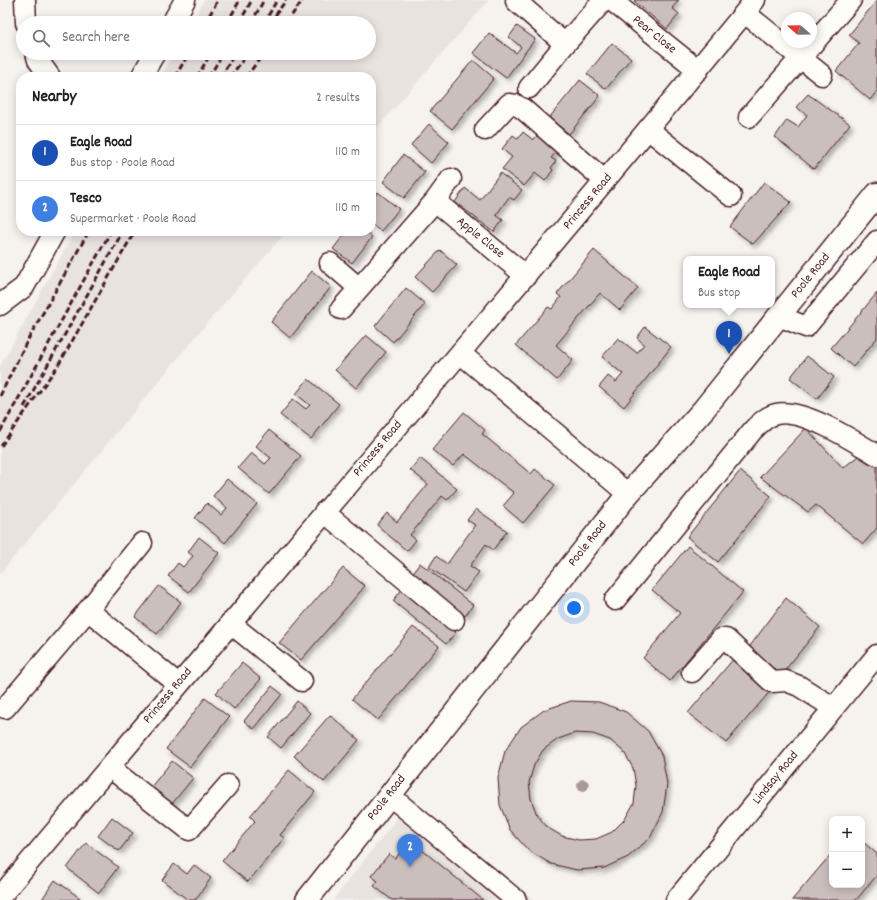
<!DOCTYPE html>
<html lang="en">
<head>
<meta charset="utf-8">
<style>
  body { margin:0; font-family:Dekko,sans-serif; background:#f2f2f2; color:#222 }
  .controls { position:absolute; right:12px; bottom:12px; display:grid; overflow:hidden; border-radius:8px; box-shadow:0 2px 10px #0003 }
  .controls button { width:36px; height:36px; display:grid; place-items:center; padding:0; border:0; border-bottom:1px solid #e0e0e0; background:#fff; color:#222; font:20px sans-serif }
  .compass { position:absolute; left:781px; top:12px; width:36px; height:36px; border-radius:50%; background:#fff; box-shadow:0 2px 10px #0003; rotate:290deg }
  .you { position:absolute; left:574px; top:608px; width:14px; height:14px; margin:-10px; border:3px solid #fff; border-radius:50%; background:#1a73e8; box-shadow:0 0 0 6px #1a73e833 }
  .badge { display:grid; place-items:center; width:26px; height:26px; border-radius:50%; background:#1a73e8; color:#fff; font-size:13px; font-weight:700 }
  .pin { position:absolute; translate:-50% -33px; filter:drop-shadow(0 1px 2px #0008) }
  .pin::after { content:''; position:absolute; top:21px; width:14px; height:12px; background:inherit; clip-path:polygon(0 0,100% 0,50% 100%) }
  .popup { position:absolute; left:683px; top:256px; width:92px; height:52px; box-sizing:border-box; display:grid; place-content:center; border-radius:8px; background:#fff; filter:drop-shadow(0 1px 3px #0005); font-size:13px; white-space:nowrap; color:#767676 }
  .popup b { font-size:15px; color:#222 }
  .popup::after { content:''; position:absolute; left:50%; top:100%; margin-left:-8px; border:8px solid transparent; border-top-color:#fff }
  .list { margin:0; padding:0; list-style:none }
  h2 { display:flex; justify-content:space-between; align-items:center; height:52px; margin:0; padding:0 16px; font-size:17px }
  h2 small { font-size:13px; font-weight:400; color:#767676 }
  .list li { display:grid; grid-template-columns:26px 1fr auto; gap:12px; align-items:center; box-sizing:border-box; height:56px; padding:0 16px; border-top:1px solid #e0e0e0 }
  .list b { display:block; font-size:15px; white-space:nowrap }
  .list p { margin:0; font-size:13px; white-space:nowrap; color:#767676 }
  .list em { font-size:13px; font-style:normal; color:#767676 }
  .icon { flex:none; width:22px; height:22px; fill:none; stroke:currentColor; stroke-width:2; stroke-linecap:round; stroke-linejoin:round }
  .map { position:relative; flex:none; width:877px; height:900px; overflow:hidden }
  .search { position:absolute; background:#fff; box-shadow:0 2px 10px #0003; left:16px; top:16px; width:360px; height:44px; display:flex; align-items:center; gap:10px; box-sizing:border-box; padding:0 14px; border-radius:22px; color:#767676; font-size:15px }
  .panel { position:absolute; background:#fff; box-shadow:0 2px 10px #0003; left:16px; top:72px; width:360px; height:164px; border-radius:16px }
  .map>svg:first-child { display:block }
  .built { fill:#e9e3e0 }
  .building { fill:#cbbfbe; stroke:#4a1f2b; fill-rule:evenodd; filter:url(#shadow) }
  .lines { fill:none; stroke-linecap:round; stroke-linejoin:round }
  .minor-casing { stroke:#4a1f2b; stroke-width:23 }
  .highway-casing { stroke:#4a1f2b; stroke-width:25 }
  .minor { stroke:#fdfcf7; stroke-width:20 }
  .highway { stroke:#fdfcf7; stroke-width:22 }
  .rail { stroke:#4a1f2b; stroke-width:3; stroke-dasharray:6 3; stroke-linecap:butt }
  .tree { fill:#ab979a }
  .labels { text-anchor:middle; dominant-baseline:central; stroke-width:3; stroke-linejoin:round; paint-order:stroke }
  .street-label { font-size:13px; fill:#4a1f2b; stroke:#fdfcf7 }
</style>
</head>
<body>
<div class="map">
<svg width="877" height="900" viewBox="0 0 877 900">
  <defs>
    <filter id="shadow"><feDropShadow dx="3.5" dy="3.5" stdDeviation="2" flood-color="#0004"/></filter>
  </defs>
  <rect width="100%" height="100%" fill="#f6f3ef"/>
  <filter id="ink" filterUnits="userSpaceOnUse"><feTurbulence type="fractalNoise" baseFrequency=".025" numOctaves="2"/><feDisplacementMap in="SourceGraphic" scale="8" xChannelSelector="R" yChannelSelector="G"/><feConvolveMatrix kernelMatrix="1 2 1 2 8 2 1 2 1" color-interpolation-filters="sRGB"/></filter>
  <g filter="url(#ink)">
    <path class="built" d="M 204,0 L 489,0 L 371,135 L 371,77 L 161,77 L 174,53 L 369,53 L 369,23 L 191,23 Z
      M 75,231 L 287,231 L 207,323 L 0,574 L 0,366 Z
      M 412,799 L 534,900 L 333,900 Z"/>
    <path class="building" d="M 635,0 L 679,0 L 672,8 L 679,14 L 667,29 L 634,1 Z
      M 877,0 L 877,91 L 870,100 L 836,71 L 859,43 L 849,35 Z
      M 517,26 L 535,39 L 506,78 L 473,53 L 489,33 L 516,53 L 521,47 L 509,37 Z
      M 612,43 L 631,58 L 606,89 L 587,74 Z
      M 473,60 L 494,78 L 452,129 L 430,111 Z
      M 580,80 L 600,96 L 569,134 L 549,118 Z
      M 808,94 L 850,124 L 814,169 L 775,137 L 787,120 L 798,127 L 807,115 L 796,107 Z
      M 429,124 L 449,142 L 431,163 L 411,145 Z
      M 523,132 L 533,140 L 538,135 L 557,151 L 551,158 L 556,161 L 551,168 L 553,170 L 545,181 L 535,173 L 524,186 L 502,169 L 512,157 L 502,149 L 513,135 L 518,139 Z
      M 403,155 L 425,172 L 404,198 L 383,182 Z
      M 500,173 L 522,190 L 514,200 L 509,197 L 496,215 L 503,220 L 494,232 L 455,202 L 465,188 L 480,200 Z
      M 764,182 L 791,202 L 753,244 L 730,227 Z
      M 378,192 L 399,209 L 381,231 L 371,223 L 371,201 Z
      M 347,231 L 364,231 L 372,237 L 352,263 L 333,249 Z
      M 440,250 L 457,265 L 432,292 L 415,277 Z
      M 594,250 L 638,288 L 620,310 L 600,293 L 556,345 L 573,360 L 557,380 L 516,345 L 548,307 L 552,309 L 561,297 L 557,294 Z
      M 312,271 L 331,287 L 290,338 L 271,322 Z
      M 406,288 L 425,304 L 393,342 L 375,326 Z
      M 877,293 L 877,338 L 853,367 L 831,348 Z
      M 645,327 L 671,347 L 624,407 L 599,387 L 608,376 L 616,382 L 623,374 L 602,357 L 618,338 L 637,353 L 644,344 L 637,338 Z
      M 366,335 L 386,352 L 356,388 L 335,370 Z
      M 807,356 L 834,377 L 817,399 L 790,378 Z
      M 308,379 L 339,404 L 311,439 L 280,415 L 293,399 L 306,409 L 310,405 L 296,394 Z
      M 464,412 L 485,430 L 482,434 L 531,474 L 535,469 L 555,485 L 523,523 L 503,506 L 514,493 L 464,454 L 453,466 L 432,450 Z
      M 806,428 L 843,468 L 863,452 L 877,465 L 877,528 L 863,544 L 816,505 L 808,512 L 760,477 Z
      M 269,430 L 301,456 L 269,494 L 238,468 L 251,453 L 265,464 L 271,458 L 256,446 Z
      M 420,458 L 457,489 L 447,500 L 442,496 L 410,535 L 416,540 L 407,551 L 377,525 L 387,513 L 397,522 L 428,484 L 410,470 Z
      M 740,471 L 771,496 L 718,562 L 687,537 Z
      M 227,479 L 257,504 L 225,543 L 195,518 L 207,503 L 221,515 L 227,508 L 213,496 Z
      M 476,509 L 507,531 L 493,550 L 486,544 L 470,566 L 479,572 L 464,592 L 429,567 L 436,556 L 447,564 L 475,525 L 467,520 Z
      M 199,537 L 219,553 L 189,592 L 168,576 L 178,563 L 183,567 L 193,556 L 188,552 Z
      M 688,546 L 743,592 L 670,681 L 643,658 L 680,613 L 652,590 Z
      M 420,563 L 473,605 L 465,616 L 412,574 Z
      M 343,568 L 365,586 L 301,660 L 279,643 Z
      M 159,586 L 181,602 L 157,634 L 135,617 Z
      M 403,588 L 456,632 L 446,644 L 393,601 Z
      M 786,598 L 820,627 L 776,681 L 744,654 Z
      M 413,627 L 439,646 L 378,720 L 352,699 Z
      M 735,657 L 772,689 L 726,743 L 688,713 Z
      M 242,663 L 261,679 L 234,709 L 216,693 Z
      M 272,686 L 282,694 L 254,729 L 244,721 Z
      M 205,698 L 229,717 L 190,767 L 166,749 Z
      M 297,701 L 310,713 L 281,748 L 268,737 Z
      M 571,701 L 599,702 L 626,712 L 648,731 L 662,756 L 667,784 L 663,812 L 650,838 L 628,857 L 604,868 L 577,870 L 551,864 L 528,850 L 510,830 L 500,805 L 498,778 L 505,751 L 521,727 L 544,710 ZM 575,733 L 593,734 L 610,740 L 624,752 L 633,768 L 636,786 L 634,803 L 625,819 L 612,832 L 596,839 L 579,840 L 562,836 L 548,828 L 537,815 L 531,799 L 529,782 L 534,765 L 543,750 L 558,739 Z
      M 330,715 L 359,740 L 324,782 L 294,756 Z
      M 172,761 L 193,778 L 171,805 L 150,788 Z
      M 289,770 L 315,792 L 280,835 L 284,838 L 248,882 L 222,861 L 255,821 L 250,816 Z
      M 112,817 L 133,833 L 119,851 L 98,836 Z
      M 410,840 L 483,900 L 392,900 L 374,886 L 378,881 L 371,876 L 389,854 L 395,859 Z
      M 862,841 L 877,854 L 877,875 L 856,900 L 792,900 L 832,853 L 832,885 L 862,885 Z
      M 86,843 L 118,867 L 99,893 L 67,868 Z
      M 174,864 L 187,874 L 194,865 L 211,878 L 195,900 L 188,900 L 162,880 Z
      M 55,880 L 80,898 L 79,900 L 42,899 Z"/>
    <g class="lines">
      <g class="minor-casing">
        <path id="minor" d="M 25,0 L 26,23
          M 611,0 L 698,70
          M 516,1 L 565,44
          M 745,13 L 822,75
          M 172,23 L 185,0
          M 36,53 L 38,60 L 50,77
          M 141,77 L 155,53
          M 529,88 L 565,44 L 604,0
          M 749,117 L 851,0
          M 648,129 L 731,196
          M 485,130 L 509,104 L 516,105 L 523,109 L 605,181
          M 435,201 L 451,179
          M 330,263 L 359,288
          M 0,305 L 24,287 L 55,231
          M 341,309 L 435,201 L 526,276
          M 779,316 L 806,327 L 877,241
          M 460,353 L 628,494
          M 324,512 L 454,620
          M 615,600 L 753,430 C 759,424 767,416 776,414 C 803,408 854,441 877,455
          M 88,610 L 142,543
          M 230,623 L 302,681
          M 692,672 L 721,639 L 726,639 L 772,682 L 786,681 L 799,686 L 834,708
          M 5,708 L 88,610 L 178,684
          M 109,767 L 189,830 L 228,785
          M 389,795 L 516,900
          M 0,897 C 251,597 507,302 755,0
          M 676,900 L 877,655"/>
      </g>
      <g class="highway-casing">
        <path id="highway" d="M 307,900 L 628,494 L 704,409 L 877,194"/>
      </g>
      <use href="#minor" class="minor"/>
      <use href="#highway" class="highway"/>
      <path class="rail" d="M 205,23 L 218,0
        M 227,23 L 240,0
        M 239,23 L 252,0
        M 251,23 L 264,0
        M 264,23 L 277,0
        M 270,23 L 286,0
        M 286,23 L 303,0
        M 175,77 L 189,53
        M 197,77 L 211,53
        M 209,77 L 223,53
        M 221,77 L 235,53
        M 230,77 L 248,53
        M 246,77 L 264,53
        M 0,396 L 25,345 L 89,231
        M 24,407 L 123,231
        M 0,432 L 111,231
        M 1,446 L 59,364 L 135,231"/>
    </g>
    <circle class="tree" cx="583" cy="785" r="6"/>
  </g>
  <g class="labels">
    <g class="street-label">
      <text transform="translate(654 35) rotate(39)">Pear Close</text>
      <text transform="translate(588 202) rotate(-50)">Princess Road</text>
      <text transform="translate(480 238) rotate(39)">Apple Close</text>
      <text transform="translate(811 276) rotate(-51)">Poole Road</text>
      <text transform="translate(378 449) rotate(-50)">Princess Road</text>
      <text transform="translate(588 544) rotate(-52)">Poole Road</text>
      <text transform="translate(168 696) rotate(-50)">Princess Road</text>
      <text transform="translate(776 778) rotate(-51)">Lindsay Road</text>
      <text transform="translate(387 798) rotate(-52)">Poole Road</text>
    </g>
  </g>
</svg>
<div class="controls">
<button>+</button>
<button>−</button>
</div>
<svg class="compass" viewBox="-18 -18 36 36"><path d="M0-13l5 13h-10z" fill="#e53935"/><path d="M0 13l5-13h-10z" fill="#767676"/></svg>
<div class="you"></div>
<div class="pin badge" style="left:729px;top:354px;background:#1a4fb4">1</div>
<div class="popup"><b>Eagle Road</b>Bus stop</div>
<div class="pin badge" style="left:410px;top:867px;background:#3f7fe0">2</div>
<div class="search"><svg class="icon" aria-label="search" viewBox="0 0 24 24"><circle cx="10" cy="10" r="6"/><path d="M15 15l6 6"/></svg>Search here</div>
<section class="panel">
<h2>Nearby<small>2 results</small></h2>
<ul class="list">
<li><span class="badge" style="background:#1a4fb4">1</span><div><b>Eagle Road</b><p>Bus stop · Poole Road</p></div><em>110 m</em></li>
<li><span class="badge" style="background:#3f7fe0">2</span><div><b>Tesco</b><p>Supermarket · Poole Road</p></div><em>110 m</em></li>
</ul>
</section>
</div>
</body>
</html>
